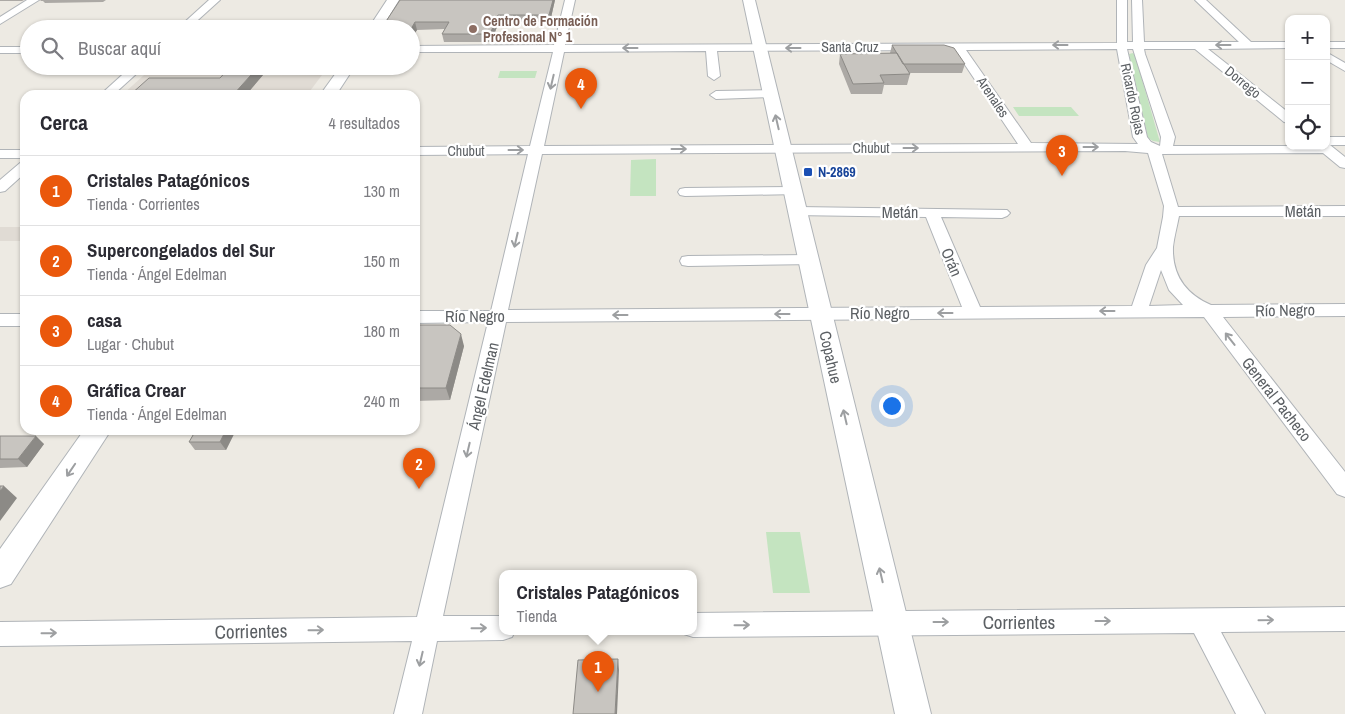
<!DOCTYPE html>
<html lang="es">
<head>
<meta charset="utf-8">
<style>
  body { margin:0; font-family:"Archivo Narrow",sans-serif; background:#f7f7f7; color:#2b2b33 }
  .controls { position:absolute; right:15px; top:15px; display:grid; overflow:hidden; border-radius:10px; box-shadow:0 1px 4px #0004 }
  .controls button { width:45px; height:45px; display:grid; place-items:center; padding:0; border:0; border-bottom:1px solid #e1e1e2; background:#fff; color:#2b2b33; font:25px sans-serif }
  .you { position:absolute; left:891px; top:405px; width:18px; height:18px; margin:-12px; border:4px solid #fff; border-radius:50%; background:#1a73e8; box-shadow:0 0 0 8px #1a73e833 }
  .badge { display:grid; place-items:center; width:32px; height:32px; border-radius:50%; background:#ea580c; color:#fff; font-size:16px; font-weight:700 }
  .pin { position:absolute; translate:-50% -41px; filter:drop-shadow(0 1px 2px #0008) }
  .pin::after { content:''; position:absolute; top:26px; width:18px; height:15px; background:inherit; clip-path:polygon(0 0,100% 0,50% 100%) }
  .popup { position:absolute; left:499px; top:570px; width:198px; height:65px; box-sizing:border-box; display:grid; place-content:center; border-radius:10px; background:#fff; filter:drop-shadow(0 1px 4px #0005); font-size:16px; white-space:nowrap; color:#7c7c81 }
  .popup b { font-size:19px; color:#2b2b33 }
  .popup::after { content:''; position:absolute; left:50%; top:100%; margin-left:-10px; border:10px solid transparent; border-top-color:#fff }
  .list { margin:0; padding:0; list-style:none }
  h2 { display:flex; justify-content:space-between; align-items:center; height:65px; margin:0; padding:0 20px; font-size:21px }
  h2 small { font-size:16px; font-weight:400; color:#7c7c81 }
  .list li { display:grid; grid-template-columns:32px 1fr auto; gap:15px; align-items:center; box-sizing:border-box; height:70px; padding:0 20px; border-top:1px solid #e1e1e2 }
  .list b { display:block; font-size:19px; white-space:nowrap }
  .list p { margin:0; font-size:16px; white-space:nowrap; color:#7c7c81 }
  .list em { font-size:16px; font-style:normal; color:#7c7c81 }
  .icon { flex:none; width:28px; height:28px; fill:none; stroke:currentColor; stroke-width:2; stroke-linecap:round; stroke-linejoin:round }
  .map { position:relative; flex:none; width:1345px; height:714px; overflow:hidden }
  .search { position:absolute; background:#fff; box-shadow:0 1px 4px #0004; left:20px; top:20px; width:400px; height:55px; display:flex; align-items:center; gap:12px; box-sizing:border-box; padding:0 18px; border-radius:28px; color:#7c7c81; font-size:19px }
  .panel { position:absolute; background:#fff; box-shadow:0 1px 4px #0004; left:20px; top:90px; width:400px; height:345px; border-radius:15px }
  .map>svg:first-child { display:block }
  .education { fill:#e0dbd4 }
  .green { fill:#c4e4c0 }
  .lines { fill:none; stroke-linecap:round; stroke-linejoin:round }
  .minor-casing { stroke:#b0b4b8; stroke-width:2 }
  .tertiary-casing { stroke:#b0b4b8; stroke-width:2 }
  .minor { fill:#fff; fill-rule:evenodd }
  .tertiary { fill:#fff; fill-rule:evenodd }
  .wall { fill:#aca9a5 }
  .shaded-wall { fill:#8c8a86 }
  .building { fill:#c8c5c0; stroke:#8c8a86 }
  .oneway { stroke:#9d9fa1 }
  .education-dot { fill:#8d6e63; stroke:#fff; stroke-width:2 }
  .transit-dot { fill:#1a4fb4; stroke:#fff; stroke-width:2 }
  .labels { text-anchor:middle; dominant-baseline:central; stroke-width:4.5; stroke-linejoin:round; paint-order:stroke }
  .far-education-label { font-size:14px; font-weight:bold; fill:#785e54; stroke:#fff; text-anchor:start }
  .far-street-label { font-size:14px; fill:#5b5f63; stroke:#fff }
  .far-transit-label { font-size:14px; font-weight:bold; fill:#164399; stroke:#fff; text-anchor:start }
  .street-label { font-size:16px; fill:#5b5f63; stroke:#fff }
  .near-street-label { font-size:19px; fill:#5b5f63; stroke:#fff }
</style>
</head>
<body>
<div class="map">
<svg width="1345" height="714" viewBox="0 0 1345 714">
  <rect width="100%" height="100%" fill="#edeae3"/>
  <path class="education" d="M 154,66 L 218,66 L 216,69 L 242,69 L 237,76 L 322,75 L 307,95 L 122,95 Z
    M 0,227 L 25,227 L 25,241 L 0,241 Z"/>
  <path class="green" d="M 1133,53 L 1135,55 L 1160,142 L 1153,141 L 1148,138 L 1129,54 Z
    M 500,71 L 537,71 L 535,78 L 498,78 Z
    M 1013,107 L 1071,107 L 1079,116 L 1019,116 Z
    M 656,159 L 656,196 L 630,196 L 631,160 Z
    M 766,532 L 800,532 L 810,593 L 773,593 Z"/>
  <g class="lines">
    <g class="minor-casing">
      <path id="minor" d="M 27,0 L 39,0 L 0,24 L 0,17 Z
        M 209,0 L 220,0 L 188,29 L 177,29 Z
        M 565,0 L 575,0 L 565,45 L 1117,43 L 1117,0 L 1127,0 L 1127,42 L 1133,42 L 1132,0 L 1142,0 L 1144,42 L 1239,42 L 1195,0 L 1206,0 L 1251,42 L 1289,42 L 1289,48 L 1208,49 L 1289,113 L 1289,123 L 1284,122 L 1195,49 L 1144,49 L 1145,54 L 1175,137 L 1173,146 L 1326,146 L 1326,137 L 1345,137 L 1345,145 L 1330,145 L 1345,157 L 1345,168 L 1340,167 L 1323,153 L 1162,154 L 1178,207 L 1345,206 L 1345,216 L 1179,216 C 1177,227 1174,237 1173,247 C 1172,276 1186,294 1211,305 L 1345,304 L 1345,316 L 1223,317 L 1345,472 L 1345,497 L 1337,494 L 1204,317 L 506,322 L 443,616 L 503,616 L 503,631 L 515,631 L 512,637 L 503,640 L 437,641 L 422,714 L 394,714 L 412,641 L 0,646 L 0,622 L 417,617 L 488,322 L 415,323 L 415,311 L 491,311 L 528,154 L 415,155 L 415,147 L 530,146 L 553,52 L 411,52 L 411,46 L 554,45 ZM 1117,49 L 1133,137 L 1138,144 L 1031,143 L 966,50 ZM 1127,49 L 1133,49 L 1161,137 L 1160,146 L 1151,142 L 1147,137 ZM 955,50 L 1018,144 L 544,146 L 564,52 L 706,51 L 708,76 L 714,80 L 720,76 L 717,51 ZM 1125,151 L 1148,153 L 1164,206 L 1163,217 L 1157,248 L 1146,265 L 1132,306 L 980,307 L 941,217 L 1002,218 L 1007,216 L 1010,213 L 1007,210 L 798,207 L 793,209 L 790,212 L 793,215 L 926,217 L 962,307 L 508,310 L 542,154 ZM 1161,270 L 1169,290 L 1183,305 L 1149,306 Z
        M 1326,42 L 1345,42 L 1345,48 L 1326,48 Z
        M 0,47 L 29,47 L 29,53 L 0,53 Z
        M 1326,52 L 1345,63 L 1345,71 L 1326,60 Z
        M 132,66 L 145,66 L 113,95 L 100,95 Z
        M 771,90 L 775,91 L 777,94 L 775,97 L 716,99 L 710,95 L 716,91 Z
        M 0,150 L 25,150 L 25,158 L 0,158 Z
        M 25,162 L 25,173 L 5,191 L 0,192 L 0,180 L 20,163 Z
        M 793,187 L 798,188 L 800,191 L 798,194 L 685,196 L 680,195 L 678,192 L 680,189 L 685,188 Z
        M 809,255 L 815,256 L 817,260 L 815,264 L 688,266 L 682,265 L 680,261 L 682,257 L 688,256 Z
        M 0,314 L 25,314 L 25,326 L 0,326 Z
        M 1345,607 L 1345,631 L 1221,632 L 1265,714 L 1236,714 L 1194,633 L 693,637 L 684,634 L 683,631 L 693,631 L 693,613 Z"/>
    </g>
    <g class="tertiary-casing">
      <path id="tertiary" d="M 387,0 L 399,0 L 381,29 L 368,29 Z
        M 743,0 L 755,0 L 931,714 L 895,714 Z
        M 341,66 L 355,66 L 336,95 L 320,95 Z
        M 84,430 L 111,430 L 11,584 L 0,588 L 0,549 Z"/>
    </g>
    <use href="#minor" class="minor"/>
    <use href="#tertiary" class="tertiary"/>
  </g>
  <path class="wall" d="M 0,0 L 24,0 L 22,1 L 0,1 Z
    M 40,0 L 106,0 L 103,2 L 45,3 L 43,1 L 41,1 Z
    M 400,0 L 555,0 L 550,22 L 499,22 L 491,42 L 444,42 L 442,34 L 445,29 L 417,30 L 413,36 L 411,36 L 411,29 Z
    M 892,45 L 965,64 L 962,73 L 909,73 L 910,74 L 907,85 L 884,85 L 882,94 L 851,94 L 839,64 L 840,54 L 890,53 Z
    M 231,66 L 295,66 L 288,75 L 263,75 L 246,95 L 130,95 L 220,78 Z
    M 415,325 L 464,346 L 450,400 L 415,401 Z
    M 196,430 L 236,430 L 226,450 L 195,450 L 189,442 Z
    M 0,436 L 44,444 L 27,467 L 0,468 Z"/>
  <path class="shaded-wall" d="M 553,0 L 555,0 L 550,22 L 549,15 Z
    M 498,15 L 499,22 L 491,42 L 490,34 Z
    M 415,22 L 417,30 L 413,36 L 411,29 Z
    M 259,66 L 260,66 L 263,75 L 246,95 L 233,95 Z
    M 284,66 L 295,66 L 288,75 Z
    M 461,334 L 464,346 L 450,400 L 446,388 Z
    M 226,430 L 236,430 L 226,450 L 220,442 Z
    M 36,436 L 44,444 L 27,467 L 18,459 Z
    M 4,486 L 17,498 L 0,521 L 0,491 Z
    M 618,659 L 619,670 L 617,714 L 615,714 Z"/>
  <path class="building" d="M 400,0 L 553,0 L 549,15 L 498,15 L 490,34 L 442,34 L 449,22 L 415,22 L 411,29 L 381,29 Z
    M 892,45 L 944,45 L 954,48 L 965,64 L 903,64 Z
    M 897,53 L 910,74 L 880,75 L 884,83 L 853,84 L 840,54 Z
    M 231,66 L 259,66 L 233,95 L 130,95 L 149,78 L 220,78 Z
    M 415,325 L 450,325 L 461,334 L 446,388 L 415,388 Z
    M 196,430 L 226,430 L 220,442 L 189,442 Z
    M 0,436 L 36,436 L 18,459 L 0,459 Z
    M 0,486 L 4,486 L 0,491 Z
    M 618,659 L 615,714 L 573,714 L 578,660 Z"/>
  <defs><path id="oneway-shaft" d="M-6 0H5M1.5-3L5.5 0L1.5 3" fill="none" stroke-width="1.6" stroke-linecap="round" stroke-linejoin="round" transform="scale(1.25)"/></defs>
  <g class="oneway">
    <use href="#oneway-shaft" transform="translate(1060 45) rotate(180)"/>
    <use href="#oneway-shaft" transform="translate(1223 45) rotate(180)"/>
    <use href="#oneway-shaft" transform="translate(630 48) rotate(180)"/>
    <use href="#oneway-shaft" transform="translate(793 48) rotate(180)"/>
    <use href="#oneway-shaft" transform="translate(552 82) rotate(103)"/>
    <use href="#oneway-shaft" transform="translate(777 122) rotate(-103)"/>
    <use href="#oneway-shaft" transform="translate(1091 147)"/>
    <use href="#oneway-shaft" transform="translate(911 148)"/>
    <use href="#oneway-shaft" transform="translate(679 149)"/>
    <use href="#oneway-shaft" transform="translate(516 150)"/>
    <use href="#oneway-shaft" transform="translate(516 240) rotate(103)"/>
    <use href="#oneway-shaft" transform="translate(1107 311) rotate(180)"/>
    <use href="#oneway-shaft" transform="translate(945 313) rotate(180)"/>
    <use href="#oneway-shaft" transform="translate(782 314) rotate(180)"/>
    <use href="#oneway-shaft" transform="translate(620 315) rotate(180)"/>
    <use href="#oneway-shaft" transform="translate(1230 339) rotate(-128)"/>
    <use href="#oneway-shaft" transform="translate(845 417) rotate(-103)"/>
    <use href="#oneway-shaft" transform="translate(468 450) rotate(103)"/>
    <use href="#oneway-shaft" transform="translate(71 470) rotate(124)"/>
    <use href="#oneway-shaft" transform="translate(881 575) rotate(-103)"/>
    <use href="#oneway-shaft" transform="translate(1266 620) rotate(-1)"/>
    <use href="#oneway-shaft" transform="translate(1103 621)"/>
    <use href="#oneway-shaft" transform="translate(941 622)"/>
    <use href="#oneway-shaft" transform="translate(742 625) rotate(-1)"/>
    <use href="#oneway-shaft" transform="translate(479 628) rotate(-1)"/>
    <use href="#oneway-shaft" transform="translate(316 630) rotate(-1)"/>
    <use href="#oneway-shaft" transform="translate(49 633) rotate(-1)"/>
    <use href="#oneway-shaft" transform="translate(421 659) rotate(103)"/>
  </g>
  <circle class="education-dot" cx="473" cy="29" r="5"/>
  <rect class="transit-dot" x="803" y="167" width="10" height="10" rx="2.5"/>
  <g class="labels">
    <g class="far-education-label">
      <text x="483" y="21">Centro de Formación<tspan x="483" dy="16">Profesional N° 1</tspan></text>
    </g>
    <g class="far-street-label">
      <text x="850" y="47">Santa Cruz</text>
      <text transform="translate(1243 82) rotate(39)">Dorrego</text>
      <text transform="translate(993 97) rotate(56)">Arenales</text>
      <text transform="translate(1133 99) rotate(78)">Ricardo Rojas</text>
      <text x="871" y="148">Chubut</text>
      <text x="466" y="151">Chubut</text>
    </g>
    <g class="far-transit-label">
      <text x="818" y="172">N-2869</text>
    </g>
    <g class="street-label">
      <text x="1303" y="211">Metán</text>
      <text x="900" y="212">Metán</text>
      <text transform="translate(952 262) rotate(67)">Orán</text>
      <text transform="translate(1285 310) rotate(-1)">Río Negro</text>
      <text x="880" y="313">Río Negro</text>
      <text x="475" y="316">Río Negro</text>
      <text transform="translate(831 357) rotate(77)">Copahue</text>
      <text transform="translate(483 386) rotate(-77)">Ángel Edelman</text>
      <text transform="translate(1277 399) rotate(52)">General Pacheco</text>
    </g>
    <g class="near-street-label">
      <text x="1019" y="622">Corrientes</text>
      <text transform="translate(251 631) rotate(-1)">Corrientes</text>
    </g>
  </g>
</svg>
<div class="controls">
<button>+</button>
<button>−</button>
<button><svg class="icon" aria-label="locate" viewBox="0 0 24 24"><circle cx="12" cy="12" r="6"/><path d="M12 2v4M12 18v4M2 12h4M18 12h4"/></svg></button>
</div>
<div class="you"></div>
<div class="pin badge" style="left:598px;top:692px">1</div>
<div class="popup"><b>Cristales Patagónicos</b>Tienda</div>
<div class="pin badge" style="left:419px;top:489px">2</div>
<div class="pin badge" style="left:1062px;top:176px">3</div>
<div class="pin badge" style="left:581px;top:109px">4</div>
<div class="search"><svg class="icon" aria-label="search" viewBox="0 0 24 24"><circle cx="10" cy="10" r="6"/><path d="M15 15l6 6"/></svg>Buscar aquí</div>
<section class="panel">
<h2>Cerca<small>4 resultados</small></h2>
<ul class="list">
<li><span class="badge">1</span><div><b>Cristales Patagónicos</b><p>Tienda · Corrientes</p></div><em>130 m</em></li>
<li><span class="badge">2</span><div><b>Supercongelados del Sur</b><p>Tienda · Ángel Edelman</p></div><em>150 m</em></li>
<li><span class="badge">3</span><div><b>casa</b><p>Lugar · Chubut</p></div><em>180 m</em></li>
<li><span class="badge">4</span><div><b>Gráfica Crear</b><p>Tienda · Ángel Edelman</p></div><em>240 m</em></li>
</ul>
</section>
</div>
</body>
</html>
